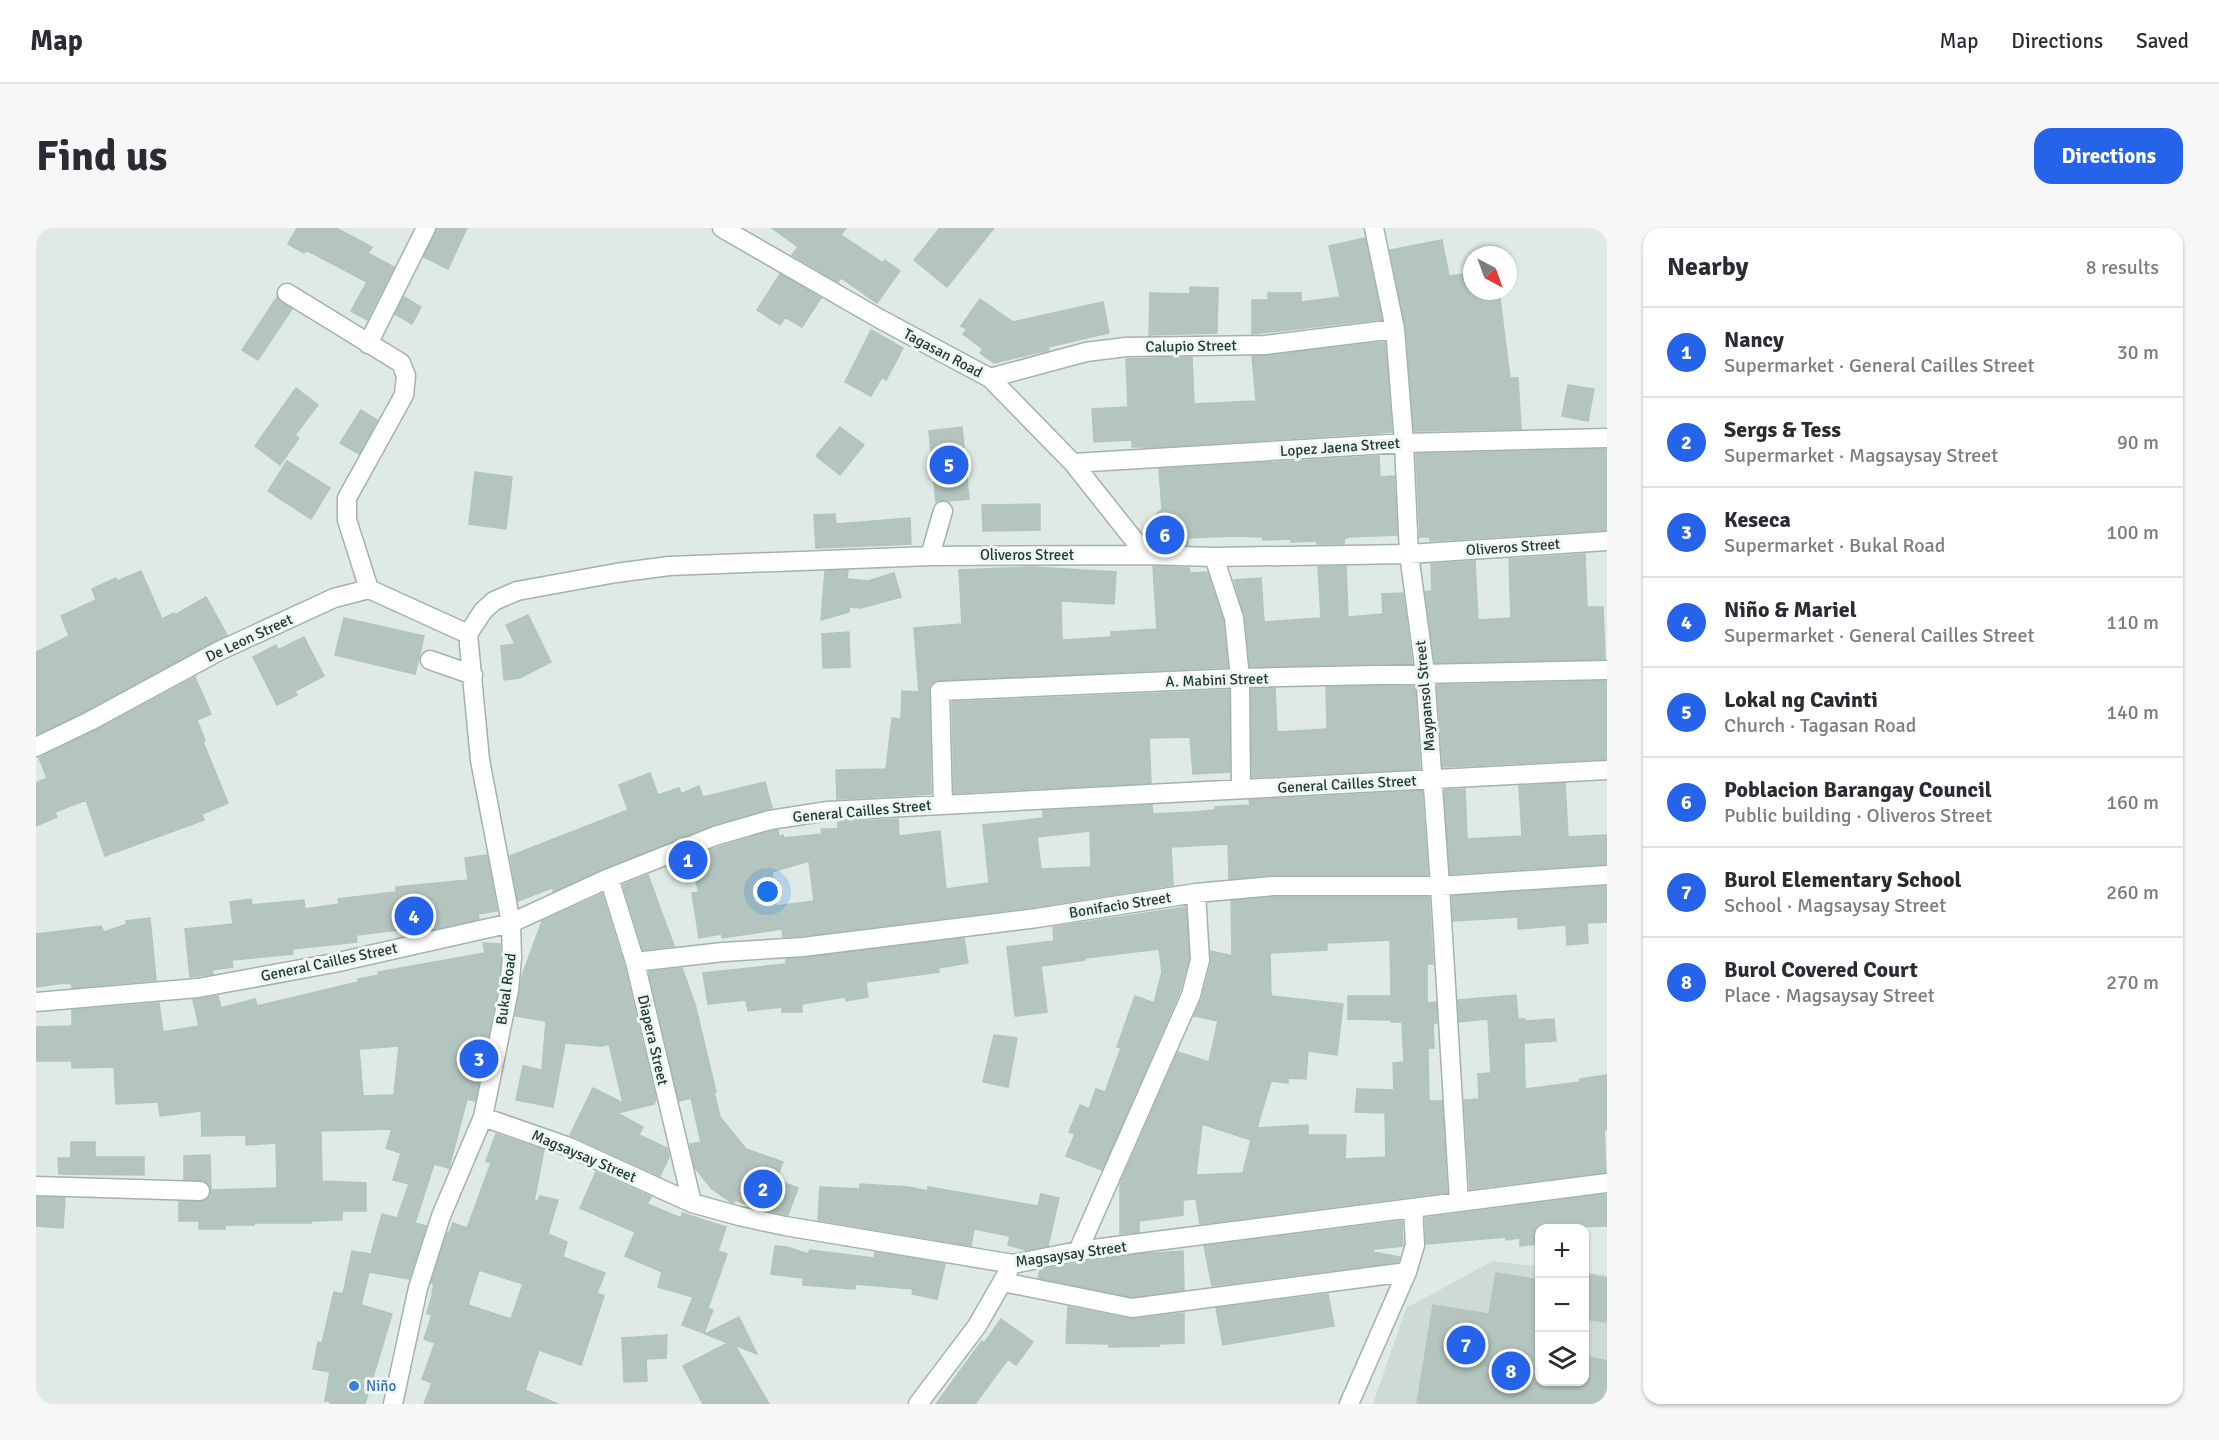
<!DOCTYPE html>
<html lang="en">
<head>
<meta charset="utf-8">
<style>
  body { margin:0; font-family:Signika,sans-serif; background:#f7f7f7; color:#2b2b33 }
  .controls { position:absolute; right:18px; bottom:18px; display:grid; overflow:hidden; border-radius:12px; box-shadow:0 2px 4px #0004 }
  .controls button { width:54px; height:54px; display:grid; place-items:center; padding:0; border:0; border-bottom:2px solid #e1e1e2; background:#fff; color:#2b2b33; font:30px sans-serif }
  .compass { position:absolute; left:1427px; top:18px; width:54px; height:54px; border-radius:50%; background:#fff; box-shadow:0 2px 4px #0004; rotate:139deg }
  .you { position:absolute; left:732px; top:664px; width:21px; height:21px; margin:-15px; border:4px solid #fff; border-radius:50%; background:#1a73e8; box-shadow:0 0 0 9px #1a73e833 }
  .badge { display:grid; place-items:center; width:39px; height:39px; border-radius:50%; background:#2563eb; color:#fff; font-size:20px; font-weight:700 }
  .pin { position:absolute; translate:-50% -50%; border:3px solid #fff; box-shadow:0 2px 6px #0006 }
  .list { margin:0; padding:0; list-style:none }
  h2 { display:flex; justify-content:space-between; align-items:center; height:78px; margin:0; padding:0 24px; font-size:26px }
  h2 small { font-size:20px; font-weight:400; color:#7c7c81 }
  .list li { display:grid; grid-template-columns:39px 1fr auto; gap:18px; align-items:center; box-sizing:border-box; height:90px; padding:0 24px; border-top:2px solid #e1e1e2 }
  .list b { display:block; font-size:22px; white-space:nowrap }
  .list p { margin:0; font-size:20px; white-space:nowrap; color:#7c7c81 }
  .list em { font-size:20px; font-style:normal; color:#7c7c81 }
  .icon { flex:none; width:33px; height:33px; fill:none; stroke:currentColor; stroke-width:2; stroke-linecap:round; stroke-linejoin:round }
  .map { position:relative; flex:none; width:1571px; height:1176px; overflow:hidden; border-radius:18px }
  header { display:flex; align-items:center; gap:36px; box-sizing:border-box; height:84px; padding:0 30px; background:#fff; border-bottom:2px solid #e1e1e2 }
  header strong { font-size:28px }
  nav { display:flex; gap:33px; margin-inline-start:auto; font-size:21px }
  .intro { display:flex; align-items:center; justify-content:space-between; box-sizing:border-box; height:144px; padding:0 36px }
  h1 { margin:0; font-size:42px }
  .button { padding:15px 27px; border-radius:18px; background:#2563eb; color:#fff; font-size:21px; font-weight:700 }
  main { display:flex; gap:36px; padding:0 36px }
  aside { flex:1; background:#fff; border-radius:18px; box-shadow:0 2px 4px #0004 }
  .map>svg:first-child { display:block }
  .built { fill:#cddad5 }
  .building { fill:#b4c5bf; stroke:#b1c4bd; stroke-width:1.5; fill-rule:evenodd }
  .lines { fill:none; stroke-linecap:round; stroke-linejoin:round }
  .minor-casing { stroke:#a2b2ad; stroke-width:21 }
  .minor { stroke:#fff; stroke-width:18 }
  .shop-dot { fill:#3f7fe0; stroke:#eff7f4; stroke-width:2 }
  .labels { text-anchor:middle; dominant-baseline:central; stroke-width:6; stroke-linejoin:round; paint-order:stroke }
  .street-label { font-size:15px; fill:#203a35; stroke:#eff7f4 }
  .shop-label { font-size:15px; fill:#366cbe; stroke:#eff7f4; text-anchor:start }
</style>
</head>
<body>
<header>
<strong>Map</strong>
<nav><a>Map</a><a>Directions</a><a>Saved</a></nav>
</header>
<div class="intro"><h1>Find us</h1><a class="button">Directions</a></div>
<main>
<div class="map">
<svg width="1571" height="1176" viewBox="0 0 1571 1176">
  <rect width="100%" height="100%" fill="#dfeae6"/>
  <path class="built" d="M 1457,1033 L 1503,1039 L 1504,1154 L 1548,1154 L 1549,1044 L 1571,1047 L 1571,1176 L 1337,1176 L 1370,1080 Z"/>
  <path class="building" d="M 261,0 L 300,0 L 336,19 L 332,25 L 358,39 L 331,92 L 315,83 L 331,54 L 270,22 L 268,25 L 252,16 Z
    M 401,0 L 431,0 L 412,41 L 388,29 Z
    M 736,0 L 810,0 L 805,7 L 847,35 L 849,32 L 864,43 L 841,75 L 805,50 L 802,54 L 756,27 L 762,19 Z
    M 904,0 L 958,0 L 911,59 L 878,32 Z
    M 1329,10 L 1346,91 L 1216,106 L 1216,72 L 1232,72 L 1232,65 L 1265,65 L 1265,74 L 1304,69 L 1293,18 Z
    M 1406,12 L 1413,48 L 1436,45 L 1436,63 L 1463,63 L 1474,150 L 1482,150 L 1485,201 L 1378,203 L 1370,100 L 1354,22 Z
    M 744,46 L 785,70 L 766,99 L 749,89 L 744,97 L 721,82 Z
    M 1154,59 L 1182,60 L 1181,105 L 1113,107 L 1114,65 L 1154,66 Z
    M 241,69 L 256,81 L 222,132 L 206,122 Z
    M 368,69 L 385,79 L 376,96 L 359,86 Z
    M 944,71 L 977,94 L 1067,74 L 1073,105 L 1012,119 L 1013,122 L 958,135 L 944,125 L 947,121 L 927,106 L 931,101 L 925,98 Z
    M 835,102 L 867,120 L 850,152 L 846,149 L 835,168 L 809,154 Z
    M 1349,114 L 1356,204 L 1121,219 L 1096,219 L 1096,212 L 1058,214 L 1056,181 L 1092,179 L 1090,131 L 1156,129 L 1158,176 L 1220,173 L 1216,128 Z
    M 1532,157 L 1558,161 L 1552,193 L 1526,188 Z
    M 260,160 L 282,177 L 259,207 L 263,210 L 244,237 L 219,218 Z
    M 325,182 L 341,192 L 323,226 L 304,215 Z
    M 804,199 L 828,217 L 804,247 L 780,228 Z
    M 926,199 L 933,271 L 912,273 L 905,272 L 900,274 L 893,203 Z
    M 1571,221 L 1571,302 L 1394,313 L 1394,309 L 1384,309 L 1380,226 Z
    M 1343,228 L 1344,249 L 1358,248 L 1361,307 L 1312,309 L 1308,311 L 1308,316 L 1281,316 L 1281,313 L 1255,314 L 1255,311 L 1227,312 L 1227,309 L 1198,308 L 1152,310 L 1152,317 L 1130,316 L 1111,295 L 1126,281 L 1123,241 Z
    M 251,233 L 294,260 L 275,291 L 232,263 Z
    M 439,244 L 476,249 L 470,301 L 433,296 Z
    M 1004,276 L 1004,302 L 947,303 L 946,277 Z
    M 799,286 L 800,296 L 874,290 L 875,316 L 780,320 L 778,287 Z
    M 1549,326 L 1551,379 L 1567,379 L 1569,431 L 1399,435 L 1389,364 L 1396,363 L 1395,336 L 1439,333 L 1442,392 L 1475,390 L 1473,331 Z
    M 1117,338 L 1153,340 L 1154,345 L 1171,344 L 1187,392 L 1192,439 L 899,453 L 894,457 L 893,463 L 895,566 L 801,571 L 800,542 L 850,541 L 856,490 L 865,491 L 866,463 L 883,464 L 878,400 L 926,396 L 923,342 L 996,339 L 1080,344 L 1078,376 L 1025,373 L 1026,412 L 1075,409 L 1075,404 L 1121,401 Z
    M 1310,338 L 1312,389 L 1347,386 L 1346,366 L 1367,365 L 1376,435 L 1214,439 L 1209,389 L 1198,352 L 1225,350 L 1228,394 L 1285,390 L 1282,339 Z
    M 812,342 L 811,351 L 832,353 L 858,345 L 865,369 L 825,380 L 813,379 L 813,384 L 785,392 L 789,343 Z
    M 105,343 L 126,391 L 138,385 L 139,387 L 170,369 L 191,407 L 49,483 L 0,507 L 0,424 L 33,408 L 25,388 L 60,372 L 56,361 L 80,350 L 81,353 Z
    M 492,387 L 515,434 L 484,450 L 468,452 L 465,418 L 479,416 L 470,397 Z
    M 308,390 L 388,408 L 379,446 L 299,427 Z
    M 813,404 L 814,439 L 787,440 L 786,406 Z
    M 268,409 L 288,448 L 259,463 L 261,467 L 241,477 L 217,429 L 240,417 L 242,422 Z
    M 159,449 L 175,486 L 161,492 L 169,512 L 167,514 L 192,575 L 166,586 L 168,592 L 69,628 L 50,572 L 19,584 L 21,589 L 0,598 L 0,555 L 11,550 L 3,530 L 59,503 Z
    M 1571,453 L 1571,531 L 1407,539 L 1401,457 Z
    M 1379,457 L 1384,541 L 1216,549 L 1215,461 L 1239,460 L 1241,504 L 1291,501 L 1290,459 Z
    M 1193,462 L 1194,544 L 1157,546 L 1154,509 L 1113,510 L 1115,555 L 918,565 L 916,474 Z
    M 614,545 L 622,567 L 643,560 L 645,566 L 663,558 L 667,569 L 729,554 L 736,580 L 675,598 L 569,640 L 517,664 L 518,659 L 482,673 L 474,628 L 592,582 L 583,557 Z
    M 1529,555 L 1532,609 L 1571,607 L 1571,636 L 1414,646 L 1408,562 L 1429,561 L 1431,611 L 1486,608 L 1483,558 Z
    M 1386,563 L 1392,647 L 1237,647 L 1193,651 L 1192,616 L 1135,619 L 1137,657 L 999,679 L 766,708 L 747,709 L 746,701 L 686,710 L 686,706 L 663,710 L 656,665 L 663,664 L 653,630 L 683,619 L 736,603 L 742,602 L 743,609 L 747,607 L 748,610 L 786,606 L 785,601 L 802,601 L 802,594 L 862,591 L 863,608 L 904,603 L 910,661 L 953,655 L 947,597 L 1007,590 L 1007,583 L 1116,577 L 1117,586 L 1156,584 L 1179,582 L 1179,579 L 1214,577 L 1213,572 ZM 1054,603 L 1055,639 L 1005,641 L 1001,609 ZM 773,633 L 778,673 L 740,678 L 736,644 Z
    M 451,627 L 461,683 L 442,686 L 443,691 L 372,707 L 371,701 L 320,707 L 321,714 L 256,721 L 257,726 L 196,732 L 197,739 L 176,742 L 177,746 L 154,749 L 149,701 L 197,696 L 194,674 L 215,671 L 216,677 L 268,672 L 269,681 L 303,676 L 302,671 L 360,664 L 360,659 L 432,652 L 429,630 Z
    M 612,647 L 638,718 L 607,722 L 587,657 Z
    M 1571,658 L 1571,694 L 1551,695 L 1552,715 L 1531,717 L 1530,697 L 1482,701 L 1482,689 L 1417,693 L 1416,668 Z
    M 566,666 L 588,737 L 620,872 L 618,876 L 581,885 L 607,899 L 603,907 L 631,920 L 633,929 L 624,948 L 534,907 L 557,860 L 587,875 L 573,816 L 566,818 L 529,815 L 517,879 L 480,872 L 487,838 L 506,842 L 510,793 L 479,788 L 486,748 L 506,693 Z
    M 1238,669 L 1393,669 L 1397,736 L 1391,736 L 1391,775 L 1400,774 L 1401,795 L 1397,796 L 1398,820 L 1392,820 L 1393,873 L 1406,873 L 1411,964 L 1164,996 L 1160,971 L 1147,972 L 1147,987 L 1103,993 L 1103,1004 L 1084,1006 L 1084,956 L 1142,824 L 1173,834 L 1182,793 L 1158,788 L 1166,770 L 1175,735 L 1175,723 L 1196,728 L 1195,673 ZM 1354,712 L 1355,768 L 1312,768 L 1312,791 L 1355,792 L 1355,794 L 1366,794 L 1368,834 L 1357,835 L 1358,862 L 1321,861 L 1319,884 L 1349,885 L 1350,929 L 1309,931 L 1310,907 L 1272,907 L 1272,897 L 1221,900 L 1235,853 L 1252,855 L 1252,850 L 1270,851 L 1272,823 L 1301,827 L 1307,776 L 1235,768 L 1234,725 L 1291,722 L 1291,715 ZM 1166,896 L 1215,912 L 1207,945 L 1160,947 Z
    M 1150,679 L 1153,731 L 1144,763 L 1066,942 L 1030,928 L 1039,906 L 1033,904 L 1044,877 L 1053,881 L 1060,861 L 1069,864 L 1085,820 L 1081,819 L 1099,768 L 1118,775 L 1126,744 L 1123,721 L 1049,730 L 1049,732 L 1005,738 L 1011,784 L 979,788 L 971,719 L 1018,713 L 1017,699 Z
    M 114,690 L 120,752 L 36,760 L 36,756 L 28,755 L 0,759 L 0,706 L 65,698 L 68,704 L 91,696 L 90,693 Z
    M 928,710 L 932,735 L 902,740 L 903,744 L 830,754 L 832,769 L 810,773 L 809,769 L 766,776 L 766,784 L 746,784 L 746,779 L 712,783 L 710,772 L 672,776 L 667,745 L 750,736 L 750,731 Z
    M 447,715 L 464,716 L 465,730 L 462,760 L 439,873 L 431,871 L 413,940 L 398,936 L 379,995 L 390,998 L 373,1051 L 333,1044 L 325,1077 L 356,1086 L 329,1176 L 294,1176 L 294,1173 L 289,1173 L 294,1144 L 277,1141 L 282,1114 L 286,1115 L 298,1064 L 307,1066 L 316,1023 L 335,1026 L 346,986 L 361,990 L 373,956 L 357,952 L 365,925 L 350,920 L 356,901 L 285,903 L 286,953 L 330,955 L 330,983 L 306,983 L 306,992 L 275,993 L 275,995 L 218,995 L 218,997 L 189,997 L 189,1001 L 163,1001 L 163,993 L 143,993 L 143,974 L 169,973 L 174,968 L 175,963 L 169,953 L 148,951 L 148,928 L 174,927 L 175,962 L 241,960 L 240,915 L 210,917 L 210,907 L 166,908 L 165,883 L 124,888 L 122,874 L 80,876 L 78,839 L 36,840 L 36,833 L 0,833 L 0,799 L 36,798 L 36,782 L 123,775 L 127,804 L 163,798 L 157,772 L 182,768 L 185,780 L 219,771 L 221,778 L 322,754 L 322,751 L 343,747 L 342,744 L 449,725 ZM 363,818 L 358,867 L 327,868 L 323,821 Z
    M 646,740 L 659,776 L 680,864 L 678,864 L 684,889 L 710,921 L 747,934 L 740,952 L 762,960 L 752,987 L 725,981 L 699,972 L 698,975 L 695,974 L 676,961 L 659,940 L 654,916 L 665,914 L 655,870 L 643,873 L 613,744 Z
    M 1480,767 L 1482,791 L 1489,791 L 1490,793 L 1518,791 L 1520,813 L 1488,815 L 1489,861 L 1544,854 L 1544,851 L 1571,847 L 1571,902 L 1568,902 L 1570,944 L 1434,961 L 1428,872 L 1443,871 L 1442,846 L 1455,845 L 1452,791 L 1423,794 L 1422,772 Z
    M 958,807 L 981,810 L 972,859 L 947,854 Z
    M 460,906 L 508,922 L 498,973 L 501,974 L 504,968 L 522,972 L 512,1006 L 531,1014 L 527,1029 L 569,1045 L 561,1065 L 568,1068 L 545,1137 L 503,1122 L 489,1162 L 522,1176 L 388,1176 L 396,1155 L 386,1151 L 399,1115 L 388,1111 L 396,1087 L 391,1085 L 397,1064 L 396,1064 L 398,1056 L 395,1055 L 411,1005 L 413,1005 L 417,995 L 431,1000 L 455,935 L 450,933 ZM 443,1042 L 487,1056 L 475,1091 L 432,1077 Z
    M 35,914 L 59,914 L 59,929 L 108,929 L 108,947 L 23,946 L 22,930 L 35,930 Z
    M 560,944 L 615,969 L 611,976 L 645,990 L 646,985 L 690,999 L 682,1023 L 691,1026 L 672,1080 L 677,1082 L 668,1105 L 646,1097 L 657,1069 L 622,1059 L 626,1044 L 589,1028 L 599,1004 L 544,980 Z
    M 824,956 L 872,959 L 892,963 L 892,959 L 1002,978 L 1005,966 L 1023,970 L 1012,1018 L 990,1022 L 972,1017 L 974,1008 L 938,1001 L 935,1018 L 782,992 L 784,959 L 824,961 Z
    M 1571,966 L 1571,998 L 1503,1000 L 1503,1014 L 1502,1016 L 1484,1018 L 1484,1010 L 1470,1012 L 1470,1009 L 1390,1016 L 1389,990 Z
    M 0,969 L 29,970 L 27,1000 L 0,998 Z
    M 1366,993 L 1367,1018 L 1338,1021 L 1337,1024 L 1364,1029 L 1362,1034 L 1176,1058 L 1168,1018 Z
    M 739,1018 L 751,1019 L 772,1026 L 774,1022 L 838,1030 L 839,1024 L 909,1036 L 901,1071 L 876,1066 L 877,1061 L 819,1056 L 819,1061 L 767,1057 L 767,1050 L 735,1046 Z
    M 1147,1023 L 1148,1062 L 1096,1069 L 1002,1050 L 1004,1042 L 1042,1035 L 1103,1026 Z
    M 1460,1045 L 1503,1052 L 1503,1154 L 1548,1154 L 1548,1128 L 1571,1133 L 1571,1176 L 1381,1176 L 1397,1077 L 1453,1086 Z
    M 1548,1046 L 1571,1050 L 1571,1094 L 1548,1091 Z
    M 1292,1066 L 1298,1098 L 1187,1117 L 1180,1080 Z
    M 1032,1079 L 1094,1091 L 1148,1085 L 1148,1115 L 1123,1116 L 1123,1118 L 1073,1119 L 1073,1116 L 1030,1115 Z
    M 703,1089 L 721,1126 L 699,1117 L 733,1176 L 667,1176 L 647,1138 L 692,1115 L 669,1106 Z
    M 965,1091 L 997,1114 L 980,1137 L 972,1131 L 939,1176 L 900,1176 L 946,1113 L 948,1115 Z
    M 631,1107 L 630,1130 L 610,1131 L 611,1153 L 588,1154 L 586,1110 Z"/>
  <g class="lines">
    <g class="minor-casing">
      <path id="minor" d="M 686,0 L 844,91 L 954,150 L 1037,235 L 1110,327
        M 1338,0 L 1359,101 L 1368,215 L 1373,326 L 1389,445 L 1404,658 L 1423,974
        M 251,65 L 365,135 L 370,148 L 368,167 L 311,270 L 311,292 L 333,361
        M 332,116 L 390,0
        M 954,150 L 1050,124 L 1090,119 L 1229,117 L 1359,101
        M 1037,235 L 1368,215 L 1571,210
        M 894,328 L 907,283
        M 1178,329 L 1198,390 L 1204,450 L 1205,561
        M 432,406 L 447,383 L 458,373 L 481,363 L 580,345 L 633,338 L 894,328 L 1110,327 L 1178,329 L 1373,326 L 1571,313
        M 394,432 L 437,447
        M 0,519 L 54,493 L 183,423 L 298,370 L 333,361 L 432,406
        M 907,577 L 904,463 L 1204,450 L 1571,442
        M 573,650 L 599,734 L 656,975
        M 599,734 L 687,724 L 767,719 L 1001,690 L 1160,665 L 1237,658 L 1404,658 L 1571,647
        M 0,774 L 162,760 L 298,735 L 475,695 L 573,650 L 679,608 L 734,592 L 792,583 L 1571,542
        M 447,889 L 533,919 L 656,975 L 703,988 L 749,998 L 977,1036 L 1042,1023 L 1571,955
        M 0,958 L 164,963
        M 1042,1023 L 1155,767 L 1164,732 L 1160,665
        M 967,1054 L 1096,1080 L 1371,1044
        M 357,1176 L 382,1060 L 405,988 L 447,889 L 473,762 L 476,730 L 475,695 L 444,532 L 432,406
        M 882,1176 L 941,1098 L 972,1044
        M 1313,1176 L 1371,1044 L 1379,1017 L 1377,980"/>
    </g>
    <use href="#minor" class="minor"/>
  </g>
  <circle class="shop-dot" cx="318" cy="1158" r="6"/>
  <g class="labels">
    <g class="street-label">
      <text transform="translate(1155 118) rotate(-1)">Calupio Street</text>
      <text transform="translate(907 125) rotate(28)">Tagasan Road</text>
      <text transform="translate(1304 219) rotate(-4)">Lopez Jaena Street</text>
      <text transform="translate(1477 319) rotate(-4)">Oliveros Street</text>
      <text x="991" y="327">Oliveros Street</text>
      <text transform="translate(213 410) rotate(-25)">De Leon Street</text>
      <text transform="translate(1181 452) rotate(-2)">A. Mabini Street</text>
      <text transform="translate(1389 468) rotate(-95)">Maypansol Street</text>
      <text transform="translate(1311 556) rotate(-3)">General Cailles Street</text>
      <text transform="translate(826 583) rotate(-5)">General Cailles Street</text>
      <text transform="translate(1084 677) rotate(-9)">Bonifacio Street</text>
      <text transform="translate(293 734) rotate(-12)">General Cailles Street</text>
      <text transform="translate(470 761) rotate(-82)">Bukal Road</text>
      <text transform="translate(617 812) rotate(77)">Diapera Street</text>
      <text transform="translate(548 928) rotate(23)">Magsaysay Street</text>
      <text transform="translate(1035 1026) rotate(-8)">Magsaysay Street</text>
    </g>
    <g class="shop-label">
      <text x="330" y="1158">Niño</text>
    </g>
  </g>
</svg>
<div class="controls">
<button>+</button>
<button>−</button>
<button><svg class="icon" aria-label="layers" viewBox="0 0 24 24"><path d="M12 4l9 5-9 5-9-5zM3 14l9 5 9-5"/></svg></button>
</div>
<svg class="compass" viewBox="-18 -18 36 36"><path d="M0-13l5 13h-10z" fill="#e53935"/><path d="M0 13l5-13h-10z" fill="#7c7c81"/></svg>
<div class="you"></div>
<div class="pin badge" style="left:652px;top:632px">1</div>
<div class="pin badge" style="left:727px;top:961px">2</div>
<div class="pin badge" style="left:443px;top:831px">3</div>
<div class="pin badge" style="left:378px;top:688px">4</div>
<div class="pin badge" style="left:913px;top:237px">5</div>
<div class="pin badge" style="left:1129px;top:307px">6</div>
<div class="pin badge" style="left:1430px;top:1117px">7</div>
<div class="pin badge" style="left:1475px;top:1143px">8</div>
</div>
<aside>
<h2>Nearby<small>8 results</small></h2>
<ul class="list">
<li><span class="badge">1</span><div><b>Nancy</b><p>Supermarket · General Cailles Street</p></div><em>30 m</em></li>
<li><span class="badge">2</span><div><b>Sergs &amp; Tess</b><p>Supermarket · Magsaysay Street</p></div><em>90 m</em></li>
<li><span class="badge">3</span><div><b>Keseca</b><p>Supermarket · Bukal Road</p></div><em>100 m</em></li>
<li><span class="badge">4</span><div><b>Niño &amp; Mariel</b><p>Supermarket · General Cailles Street</p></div><em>110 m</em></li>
<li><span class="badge">5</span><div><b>Lokal ng Cavinti</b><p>Church · Tagasan Road</p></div><em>140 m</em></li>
<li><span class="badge">6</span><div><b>Poblacion Barangay Council</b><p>Public building · Oliveros Street</p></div><em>160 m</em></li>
<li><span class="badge">7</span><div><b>Burol Elementary School</b><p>School · Magsaysay Street</p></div><em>260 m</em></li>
<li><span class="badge">8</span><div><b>Burol Covered Court</b><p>Place · Magsaysay Street</p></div><em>270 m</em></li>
</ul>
</aside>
</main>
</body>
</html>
